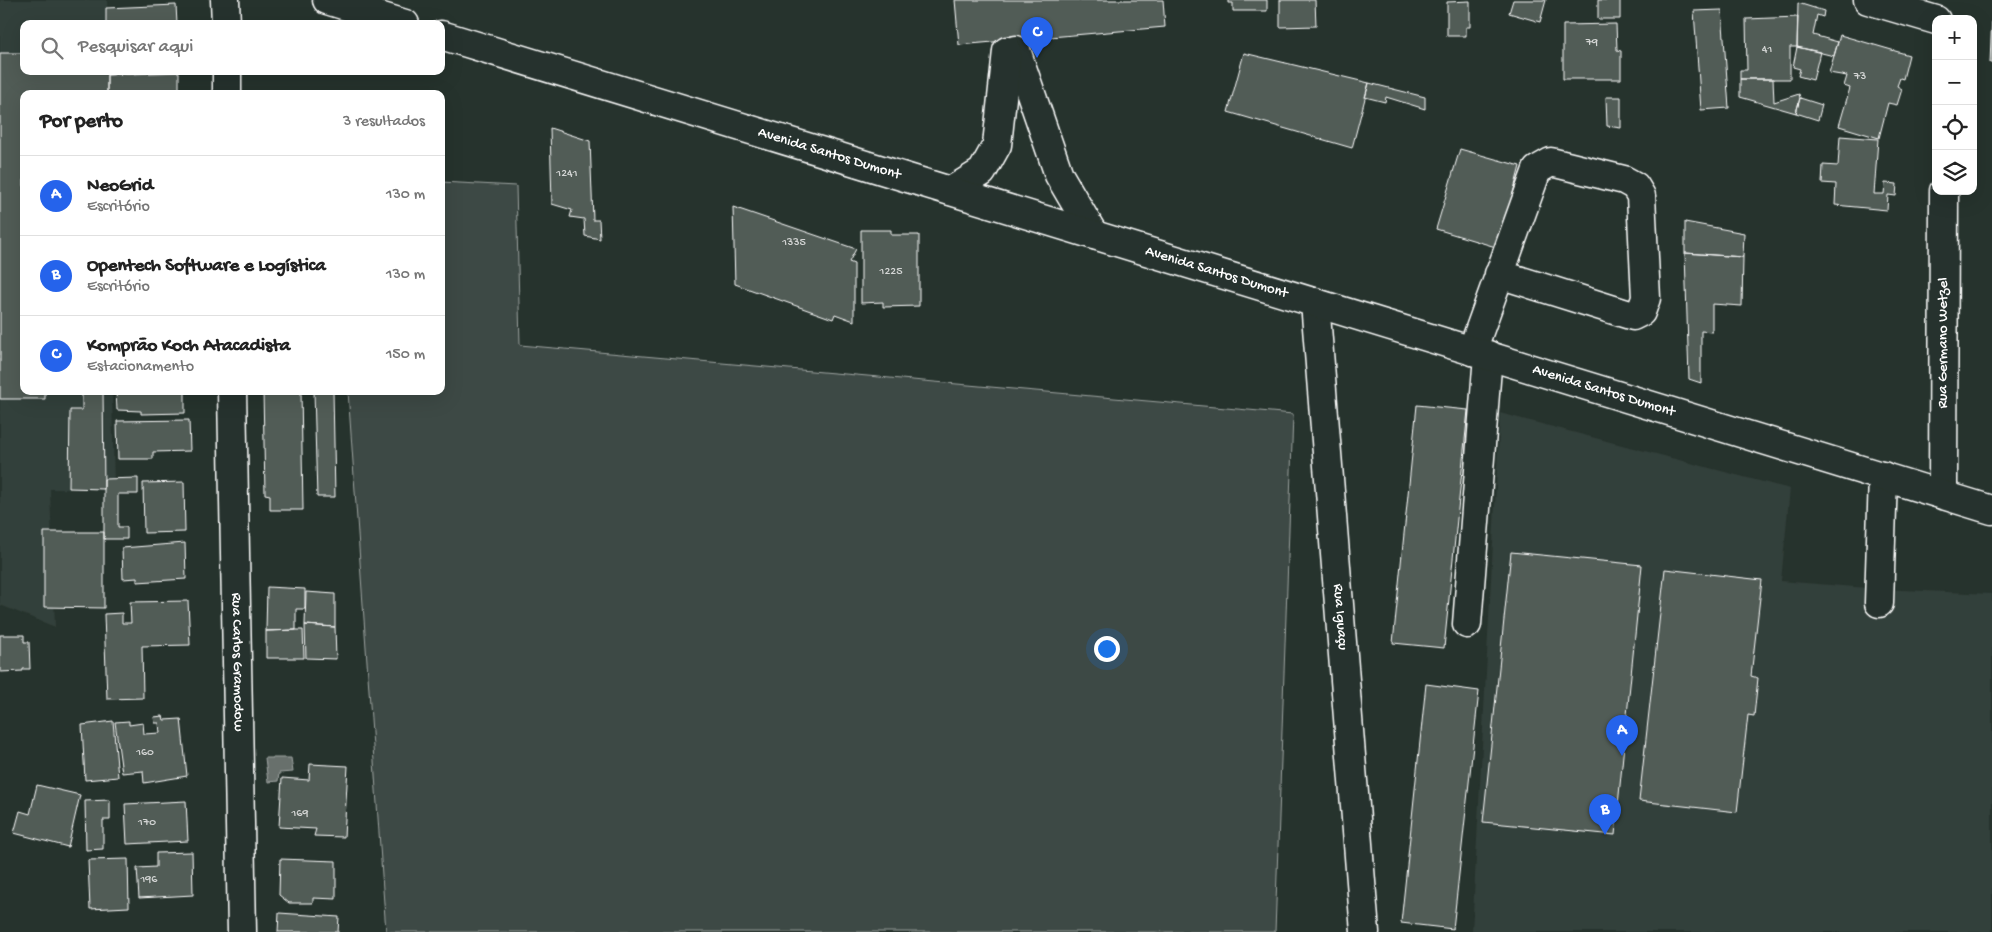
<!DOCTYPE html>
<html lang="pt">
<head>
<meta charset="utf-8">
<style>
  body { margin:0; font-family:"Gochi Hand",sans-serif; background:#f2f2f2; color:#222 }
  .controls { position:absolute; right:15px; top:15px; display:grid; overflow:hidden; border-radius:10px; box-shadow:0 5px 20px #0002 }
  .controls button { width:45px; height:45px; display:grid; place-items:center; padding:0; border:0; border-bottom:1px solid #e0e0e0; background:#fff; color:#222; font:25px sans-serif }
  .you { position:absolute; left:1106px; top:648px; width:18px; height:18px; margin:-12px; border:4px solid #fff; border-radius:50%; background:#1a73e8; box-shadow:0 0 0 8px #1a73e833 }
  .badge { display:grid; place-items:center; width:32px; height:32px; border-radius:50%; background:#2563eb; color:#fff; font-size:16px; font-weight:700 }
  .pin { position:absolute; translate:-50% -41px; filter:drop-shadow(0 1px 2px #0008) }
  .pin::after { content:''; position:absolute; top:26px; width:18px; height:15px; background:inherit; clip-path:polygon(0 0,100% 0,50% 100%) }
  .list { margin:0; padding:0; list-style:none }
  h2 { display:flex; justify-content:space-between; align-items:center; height:65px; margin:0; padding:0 20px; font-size:21px }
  h2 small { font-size:16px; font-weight:400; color:#767676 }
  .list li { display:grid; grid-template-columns:32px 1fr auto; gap:15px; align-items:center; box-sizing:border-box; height:80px; padding:0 20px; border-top:1px solid #e0e0e0 }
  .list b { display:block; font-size:19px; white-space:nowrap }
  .list p { margin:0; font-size:16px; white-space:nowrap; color:#767676 }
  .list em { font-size:16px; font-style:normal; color:#767676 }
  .icon { flex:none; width:28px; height:28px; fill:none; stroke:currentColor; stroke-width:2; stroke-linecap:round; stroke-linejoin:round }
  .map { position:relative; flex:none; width:1992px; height:932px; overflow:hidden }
  .search { position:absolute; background:#fff; box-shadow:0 5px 20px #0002; left:20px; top:20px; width:425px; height:55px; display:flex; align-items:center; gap:12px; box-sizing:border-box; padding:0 18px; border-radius:10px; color:#767676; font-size:19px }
  .panel { position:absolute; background:#fff; box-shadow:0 5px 20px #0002; left:20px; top:90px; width:425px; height:305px; border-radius:10px }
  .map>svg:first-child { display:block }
  .built { fill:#333f3a }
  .green { fill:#3e4944; stroke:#9ea4a2 }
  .water { fill:#67706c; stroke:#a4a9a7 }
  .building { fill:#515c57; stroke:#fff }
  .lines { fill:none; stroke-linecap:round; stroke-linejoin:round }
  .minor-casing { stroke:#fff; stroke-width:31 }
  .major-casing { stroke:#fff; stroke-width:31 }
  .minor { stroke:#26332d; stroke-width:28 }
  .major { stroke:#26332d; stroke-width:28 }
  .labels { text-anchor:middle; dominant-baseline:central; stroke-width:4; stroke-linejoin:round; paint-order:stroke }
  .number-label { font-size:12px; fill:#d4d6d5 }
  .street-label { font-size:15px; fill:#fff; stroke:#26332d }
</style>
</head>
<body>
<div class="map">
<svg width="1992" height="932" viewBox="0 0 1992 932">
  <rect width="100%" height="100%" fill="#26332d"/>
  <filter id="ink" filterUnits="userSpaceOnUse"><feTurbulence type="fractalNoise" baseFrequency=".02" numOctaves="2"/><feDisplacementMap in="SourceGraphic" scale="10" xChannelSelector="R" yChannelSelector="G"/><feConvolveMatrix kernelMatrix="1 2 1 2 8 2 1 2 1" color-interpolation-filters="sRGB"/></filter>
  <g filter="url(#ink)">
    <path class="built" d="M 0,0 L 107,0 L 108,24 L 24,24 L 24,71 L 108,71 L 109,94 L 24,94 L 24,391 L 112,391 L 114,490 L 50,489 L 55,627 L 0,605 Z
      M 1500,413 L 1790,489 L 1781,581 L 1880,589 L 1992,594 L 1992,932 L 1472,932 Z"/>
    <path class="green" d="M 441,182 L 516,186 L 520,345 L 1293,414 L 1275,932 L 386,932 L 348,391 L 441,391 Z"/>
    <path class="water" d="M 265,758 L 291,758 L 293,772 L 279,773 L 278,781 L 268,782 Z"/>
    <path class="building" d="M 955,0 L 1163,0 L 1165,27 L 959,45 Z
      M 1229,0 L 1267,0 L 1267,11 L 1233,11 L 1233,3 L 1229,3 Z
      M 1280,0 L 1315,0 L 1316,26 L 1280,27 Z
      M 1513,0 L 1546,0 L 1540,22 L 1509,13 Z
      M 1598,0 L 1620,0 L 1620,19 L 1598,19 Z
      M 1470,1 L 1470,27 L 1466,27 L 1466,36 L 1447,36 L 1447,2 Z
      M 1798,3 L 1824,11 L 1823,17 L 1817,15 L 1813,35 L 1838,42 L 1834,56 L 1797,47 Z
      M 176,5 L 177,24 L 106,24 L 106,8 Z
      M 1722,10 L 1729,108 L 1701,110 L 1694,11 Z
      M 1992,14 L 1992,63 L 1990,63 Z
      M 1798,17 L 1797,47 L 1790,47 L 1790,79 L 1740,79 L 1740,70 L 1747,70 L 1746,19 Z
      M 1616,24 L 1617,50 L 1621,51 L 1621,79 L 1563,79 L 1563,25 Z
      M 1840,35 L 1909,55 L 1903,79 L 1900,78 L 1897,86 L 1902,89 L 1897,105 L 1888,103 L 1879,138 L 1839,126 L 1850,88 L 1844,86 L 1847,76 L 1829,73 Z
      M 1797,47 L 1820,52 L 1813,80 L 1798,76 L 1800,69 L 1793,67 Z
      M 0,53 L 24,53 L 24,71 L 107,71 L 107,94 L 24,94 L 24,391 L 45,391 L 45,399 L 0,399 Z
      M 1244,53 L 1369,83 L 1352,148 L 1228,112 Z
      M 107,71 L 135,71 L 135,73 L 107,75 Z
      M 179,72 L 179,94 L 107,94 L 107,75 Z
      M 1740,79 L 1773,79 L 1774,102 L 1799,94 L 1800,98 L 1796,113 L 1740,97 Z
      M 1369,83 L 1425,97 L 1425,109 L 1386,97 L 1385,102 L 1365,97 Z
      M 1606,97 L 1621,97 L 1621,128 L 1607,126 Z
      M 1800,98 L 1822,105 L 1818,120 L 1796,113 Z
      M 550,128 L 590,141 L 593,220 L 599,220 L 600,239 L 585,236 L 584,219 L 570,217 L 572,210 L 552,204 Z
      M 1840,136 L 1878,139 L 1874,194 L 1884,194 L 1885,183 L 1897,184 L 1896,196 L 1888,195 L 1887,210 L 1835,205 L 1836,184 L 1822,183 L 1823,165 L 1838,166 Z
      M 1460,149 L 1520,166 L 1499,248 L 1436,229 Z
      M 733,207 L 856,249 L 849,262 L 854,264 L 854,321 L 835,314 L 833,319 L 735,284 Z
      M 1685,222 L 1744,233 L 1743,257 L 1685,253 Z
      M 861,230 L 891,230 L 891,235 L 919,235 L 919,306 L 883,307 L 883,302 L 861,303 Z
      M 1685,253 L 1743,257 L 1742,306 L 1712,304 L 1712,332 L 1701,331 L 1701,383 L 1689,379 Z
      M 82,391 L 103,391 L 104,489 L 69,488 L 70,410 L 82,410 Z
      M 116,391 L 185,391 L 185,413 L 141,414 L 141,411 L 117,410 Z
      M 263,391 L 301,391 L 303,510 L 270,510 L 270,495 L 265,494 Z
      M 314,391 L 333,391 L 335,497 L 317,497 Z
      M 1417,405 L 1468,410 L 1444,648 L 1393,643 Z
      M 189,420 L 190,451 L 153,452 L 153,459 L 118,459 L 117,421 Z
      M 138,478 L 138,494 L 118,494 L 118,527 L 127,527 L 127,539 L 104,539 L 104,479 Z
      M 184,482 L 185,532 L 144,533 L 143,483 Z
      M 44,532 L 104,532 L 104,608 L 44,607 Z
      M 185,543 L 186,579 L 137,582 L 137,578 L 123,579 L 122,548 Z
      M 1511,552 L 1642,565 L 1615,835 L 1483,822 Z
      M 1665,569 L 1762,580 L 1751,676 L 1758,678 L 1754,716 L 1748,715 L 1737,812 L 1639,801 Z
      M 267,587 L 305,589 L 305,609 L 296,609 L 296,630 L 266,631 Z
      M 306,592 L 335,594 L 335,627 L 305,625 Z
      M 188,601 L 190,645 L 142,646 L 143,698 L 107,699 L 104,614 L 122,613 L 122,623 L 131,623 L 130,602 Z
      M 305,625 L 335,627 L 336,659 L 306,658 Z
      M 296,630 L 303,630 L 304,658 L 266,658 L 266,631 Z
      M 0,635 L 24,635 L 24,642 L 29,642 L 30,669 L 23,669 L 23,671 L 0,672 Z
      M 1426,684 L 1479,691 L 1453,929 L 1401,923 Z
      M 163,716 L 164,720 L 181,719 L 187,776 L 144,783 L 143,771 L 122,773 L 115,722 L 129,721 L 129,725 L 143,723 L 144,734 L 160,733 L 159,723 L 155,723 L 154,717 Z
      M 113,721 L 118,777 L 85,780 L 82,725 Z
      M 310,764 L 348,766 L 344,837 L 314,836 L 316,829 L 279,827 L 282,778 L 309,780 Z
      M 37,785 L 80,795 L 68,847 L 14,833 L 20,811 L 30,814 Z
      M 110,800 L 110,820 L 103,820 L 103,849 L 86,850 L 85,801 Z
      M 186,801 L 188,841 L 127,844 L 125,804 Z
      M 192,852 L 193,895 L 139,898 L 137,868 L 156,867 L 156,853 Z
      M 128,859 L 129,907 L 90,909 L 88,860 Z
      M 280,859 L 336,861 L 336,899 L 313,898 L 313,903 L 289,903 L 279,895 Z
      M 279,913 L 339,917 L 338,932 L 278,932 Z"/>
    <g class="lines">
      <g class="minor-casing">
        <g id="minor">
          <path d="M 225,0 L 226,24"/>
          <path d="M 1868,0 L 1936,20"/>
          <path d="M 1016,50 L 1059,175 L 1094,235"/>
          <path d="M 227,71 L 227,94"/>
          <path d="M 951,191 L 982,172 L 997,145 L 1007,51"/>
          <path id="s1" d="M 1315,302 L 1365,932"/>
          <path d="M 1472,351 L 1537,170 L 1551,162 L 1624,180 L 1635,186 L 1641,196 L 1646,298 L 1641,312 L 1633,316 L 1499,274"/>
          <path id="s2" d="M 232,391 L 242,932"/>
          <path id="s3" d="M 1943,495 L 1944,191"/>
          <path d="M 1879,603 L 1883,476"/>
          <path d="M 1467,624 L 1488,355"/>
        </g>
      </g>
      <g class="major-casing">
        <g id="major">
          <path d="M 327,0 L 405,24"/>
          <path id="s4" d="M 441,35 L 1992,510"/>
        </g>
      </g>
      <use href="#minor" class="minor"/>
      <use href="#major" class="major"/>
    </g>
  </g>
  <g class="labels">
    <g class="number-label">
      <text x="1592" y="43">79</text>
      <text x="1767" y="50">41</text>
      <text x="1860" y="77">73</text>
      <text x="567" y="174">1241</text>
      <text x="794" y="243">1335</text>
      <text x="891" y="272">1225</text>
      <text x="145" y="753">160</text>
      <text x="300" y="814">169</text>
      <text x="147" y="823">170</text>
      <text x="149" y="880">196</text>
    </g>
    <g class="street-label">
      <text stroke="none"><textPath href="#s4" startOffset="406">Avenida Santos Dumont</textPath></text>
      <text stroke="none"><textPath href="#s4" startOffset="811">Avenida Santos Dumont</textPath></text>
      <text stroke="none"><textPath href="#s3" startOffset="152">Rua Germano Wetzel</textPath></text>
      <text stroke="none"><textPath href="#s4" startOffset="1216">Avenida Santos Dumont</textPath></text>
      <text stroke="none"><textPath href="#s1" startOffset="316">Rua Iguaçu</textPath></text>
      <text stroke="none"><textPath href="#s2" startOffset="271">Rua Carlos Gramodow</textPath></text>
    </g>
  </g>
</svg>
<div class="controls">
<button>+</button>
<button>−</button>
<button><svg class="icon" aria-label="locate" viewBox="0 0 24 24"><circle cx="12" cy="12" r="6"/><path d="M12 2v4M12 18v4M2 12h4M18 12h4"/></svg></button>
<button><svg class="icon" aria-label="layers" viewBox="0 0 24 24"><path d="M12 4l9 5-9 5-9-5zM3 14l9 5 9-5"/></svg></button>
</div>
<div class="you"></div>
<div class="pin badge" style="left:1622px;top:756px">A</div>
<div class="pin badge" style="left:1605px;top:835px">B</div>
<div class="pin badge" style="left:1037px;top:58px">C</div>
<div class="search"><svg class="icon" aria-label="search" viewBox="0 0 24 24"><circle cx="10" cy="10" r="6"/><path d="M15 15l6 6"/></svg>Pesquisar aqui</div>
<section class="panel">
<h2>Por perto<small>3 resultados</small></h2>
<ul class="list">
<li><span class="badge">A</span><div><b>NeoGrid</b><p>Escritório</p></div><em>130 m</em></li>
<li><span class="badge">B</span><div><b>Opentech Software e Logística</b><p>Escritório</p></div><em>130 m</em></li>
<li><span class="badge">C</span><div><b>Komprão Koch Atacadista</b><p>Estacionamento</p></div><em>150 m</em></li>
</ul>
</section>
</div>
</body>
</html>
